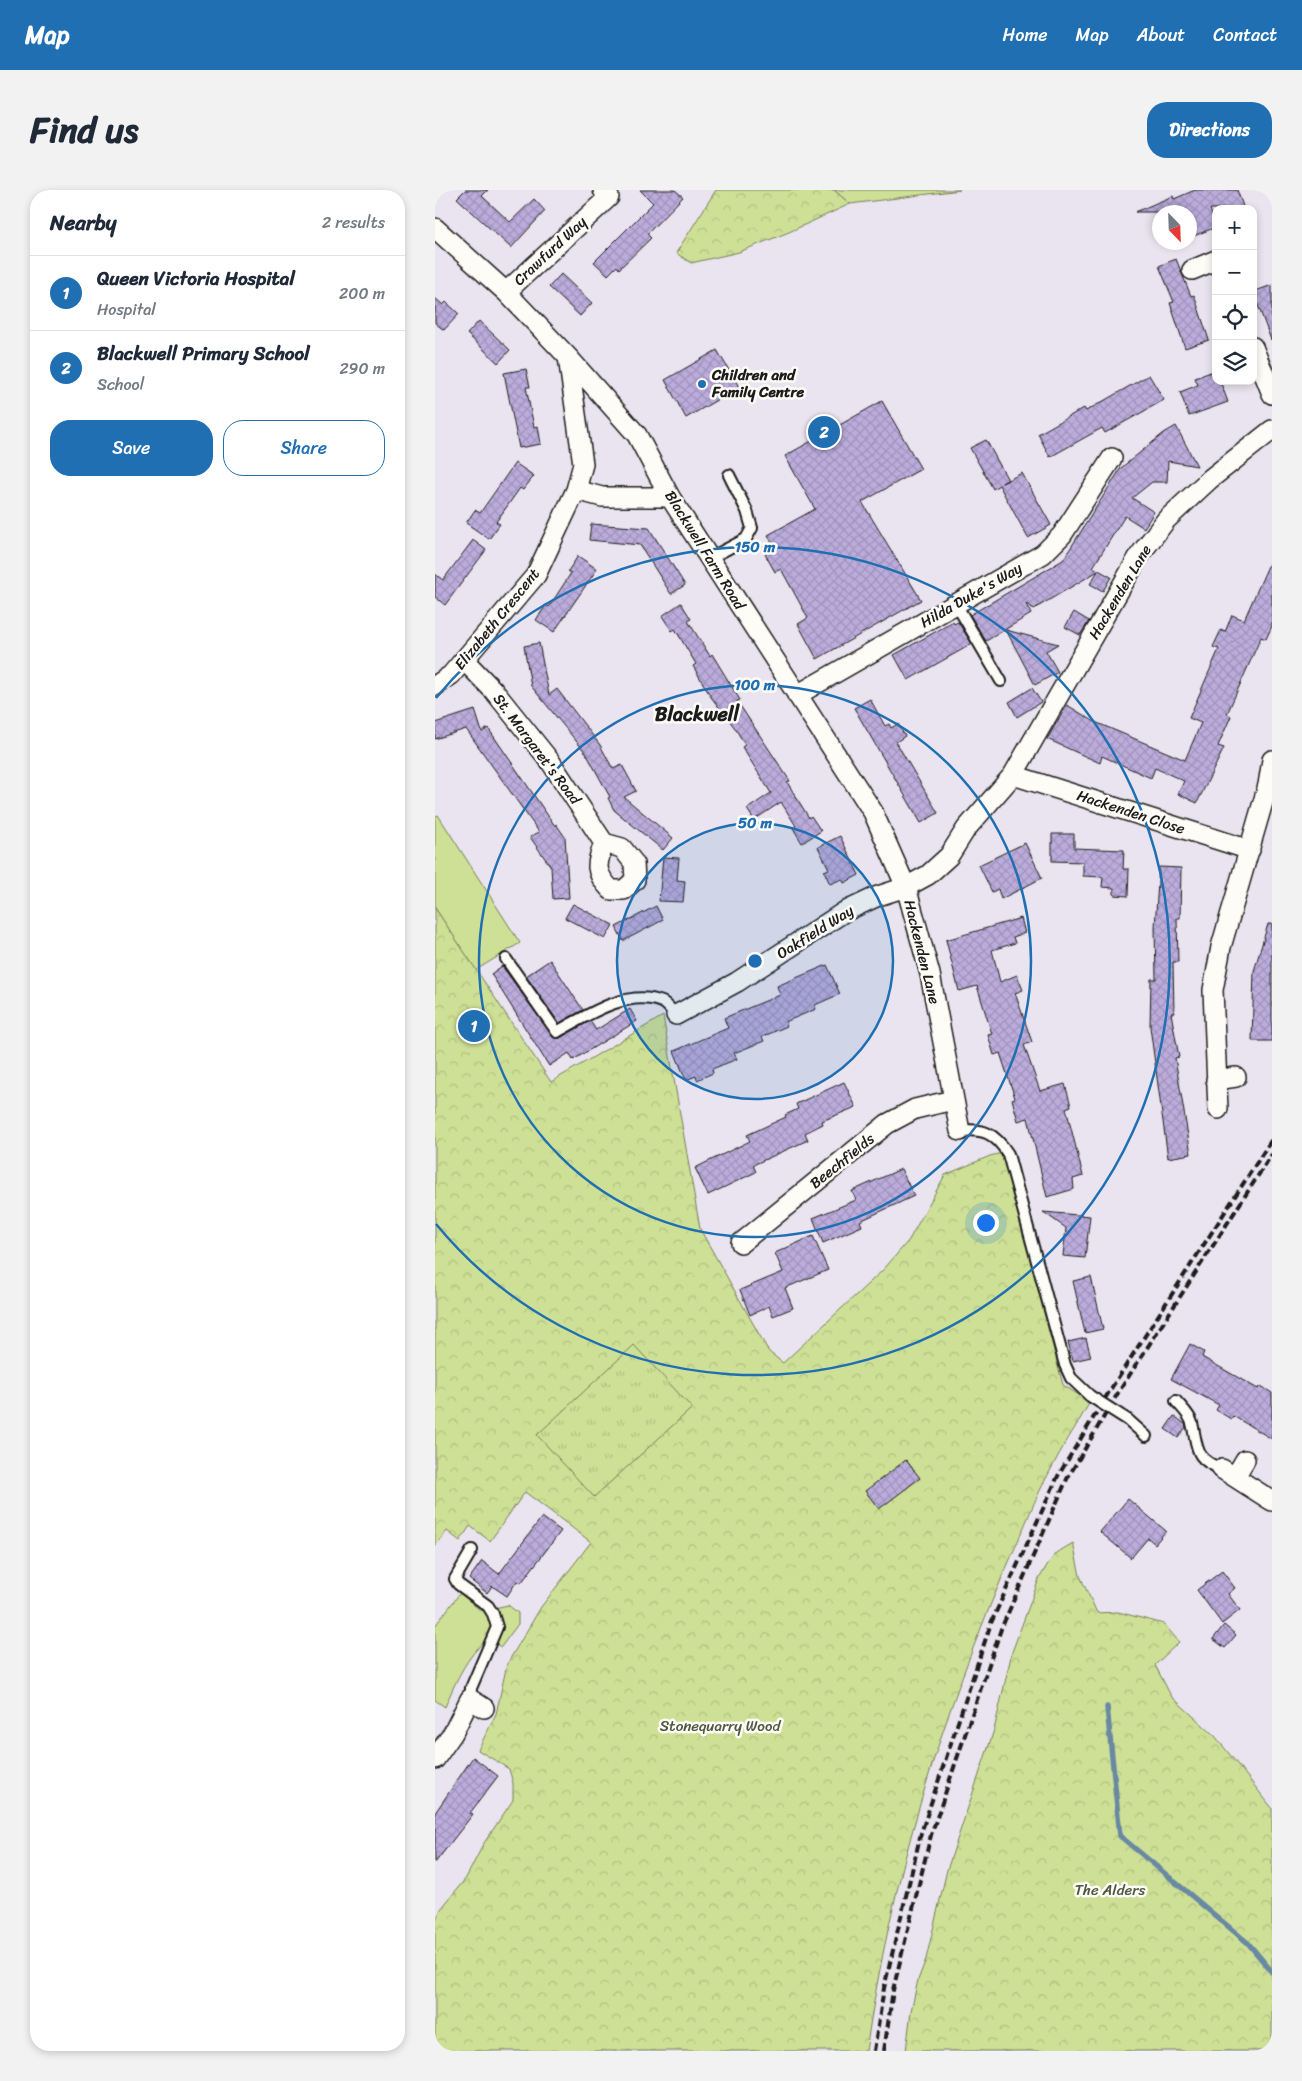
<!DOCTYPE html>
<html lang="en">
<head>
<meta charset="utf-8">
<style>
  body { margin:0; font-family:Sriracha,sans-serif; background:#f2f2f3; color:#1f2937 }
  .controls { position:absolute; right:15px; top:15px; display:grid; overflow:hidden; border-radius:10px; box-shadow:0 2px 8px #0003 }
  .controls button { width:45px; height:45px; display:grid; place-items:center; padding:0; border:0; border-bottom:1px solid #e0e1e3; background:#fff; color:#1f2937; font:25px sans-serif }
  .compass { position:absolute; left:717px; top:15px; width:45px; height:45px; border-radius:50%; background:#fff; box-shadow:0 2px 8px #0003; rotate:157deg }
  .you { position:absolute; left:550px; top:1032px; width:18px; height:18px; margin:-12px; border:4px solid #fff; border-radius:50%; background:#1a73e8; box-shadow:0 0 0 8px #1a73e833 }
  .badge { display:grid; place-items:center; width:32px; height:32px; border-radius:50%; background:#1f6fb2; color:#fff; font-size:16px; font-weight:700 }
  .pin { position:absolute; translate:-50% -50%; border:2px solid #fff; box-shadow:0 1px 5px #0006 }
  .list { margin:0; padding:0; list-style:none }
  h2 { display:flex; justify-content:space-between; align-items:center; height:65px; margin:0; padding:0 20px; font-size:21px }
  h2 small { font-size:16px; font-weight:400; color:#747a83 }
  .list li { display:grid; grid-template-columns:32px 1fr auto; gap:15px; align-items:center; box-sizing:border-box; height:75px; padding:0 20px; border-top:1px solid #e0e1e3 }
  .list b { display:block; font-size:19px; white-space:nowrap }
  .list p { margin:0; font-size:16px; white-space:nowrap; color:#747a83 }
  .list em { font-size:16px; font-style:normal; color:#747a83 }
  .actions { display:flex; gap:10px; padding:15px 20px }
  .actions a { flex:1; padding:11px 0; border:1px solid #1f6fb2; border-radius:20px; text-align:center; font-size:18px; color:#1f6fb2 }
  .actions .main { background:#1f6fb2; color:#fff }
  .icon { flex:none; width:28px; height:28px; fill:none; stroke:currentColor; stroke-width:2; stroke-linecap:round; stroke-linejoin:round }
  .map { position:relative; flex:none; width:837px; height:1861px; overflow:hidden; border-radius:20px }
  header { display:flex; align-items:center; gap:30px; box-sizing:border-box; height:70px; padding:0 25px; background:#1f6fb2; color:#fff }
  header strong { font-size:24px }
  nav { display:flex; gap:28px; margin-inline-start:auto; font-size:18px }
  .intro { display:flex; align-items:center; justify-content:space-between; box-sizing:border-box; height:120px; padding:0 30px }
  h1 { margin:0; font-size:35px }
  .button { padding:12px 22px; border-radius:20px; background:#1f6fb2; color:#fff; font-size:18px; font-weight:700 }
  main { display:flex; gap:30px; padding:0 30px }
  aside { flex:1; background:#fff; border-radius:20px; box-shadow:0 2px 8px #0003 }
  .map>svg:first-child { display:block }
  .green { fill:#cee095; stroke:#757e58 }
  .forest { fill:url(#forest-crowns); stroke:#757e58 }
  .park { fill:url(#park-tufts); stroke:#757e58 }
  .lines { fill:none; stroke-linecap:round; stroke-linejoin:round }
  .stream { stroke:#6989a2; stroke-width:5.5 }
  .building { fill:url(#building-cross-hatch); stroke:#1c1c1c }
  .lane-casing { stroke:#1c1c1c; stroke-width:14 }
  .street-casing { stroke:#1c1c1c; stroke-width:22 }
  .lane { stroke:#fdfcf7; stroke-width:10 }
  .street { stroke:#fdfcf7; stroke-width:19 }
  .rail { stroke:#1c1c1c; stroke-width:4; stroke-dasharray:8 4; stroke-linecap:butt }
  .lane-bridge-casing { stroke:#1c1c1c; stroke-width:14; stroke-linecap:butt }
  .lane-bridge { stroke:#fdfcf7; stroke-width:10 }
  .ring { fill:none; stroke:#1f6fb2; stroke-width:2.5 }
  .poi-dot { fill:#1f6fb2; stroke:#fdfcf7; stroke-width:2 }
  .labels { text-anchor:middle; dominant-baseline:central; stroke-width:5; stroke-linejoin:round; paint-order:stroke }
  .street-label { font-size:15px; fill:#1c1c1c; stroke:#fdfcf7 }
  .poi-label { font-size:15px; font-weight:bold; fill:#1c1c1c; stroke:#fdfcf7; text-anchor:start }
  .park-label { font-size:15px; fill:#515740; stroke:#fdfcf7 }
  .district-label { font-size:20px; font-weight:bold; fill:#1c1c1c; stroke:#fdfcf7 }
  .centre { fill:#1f6fb2; stroke:#fdfcf7; stroke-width:2.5 }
  .ring-label { font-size:15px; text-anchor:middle; font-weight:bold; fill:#1f6fb2; stroke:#fdfcf7; stroke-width:5; stroke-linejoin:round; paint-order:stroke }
</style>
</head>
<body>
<header>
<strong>Map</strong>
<nav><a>Home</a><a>Map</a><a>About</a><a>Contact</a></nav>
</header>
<div class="intro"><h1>Find us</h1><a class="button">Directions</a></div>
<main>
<aside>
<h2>Nearby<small>2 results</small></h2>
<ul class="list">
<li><span class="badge">1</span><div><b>Queen Victoria Hospital</b><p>Hospital</p></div><em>200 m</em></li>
<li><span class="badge">2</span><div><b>Blackwell Primary School</b><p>School</p></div><em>290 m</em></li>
</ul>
<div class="actions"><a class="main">Save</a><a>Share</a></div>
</aside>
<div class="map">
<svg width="837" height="1861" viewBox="0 0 837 1861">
  <defs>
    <pattern id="forest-crowns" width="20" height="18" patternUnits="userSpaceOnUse" patternTransform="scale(1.25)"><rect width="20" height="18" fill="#cee095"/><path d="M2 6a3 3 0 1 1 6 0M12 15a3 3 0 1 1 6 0" fill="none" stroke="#b0c080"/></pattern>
    <pattern id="park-tufts" width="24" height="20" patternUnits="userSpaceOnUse" patternTransform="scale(1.25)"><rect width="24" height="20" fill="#cee095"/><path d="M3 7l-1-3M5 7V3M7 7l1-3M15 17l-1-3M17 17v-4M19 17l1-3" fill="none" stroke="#b0c080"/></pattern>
    <pattern id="building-cross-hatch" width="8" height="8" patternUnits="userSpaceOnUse" patternTransform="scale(1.25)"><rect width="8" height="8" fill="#bbacdc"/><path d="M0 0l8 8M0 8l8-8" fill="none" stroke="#a093bc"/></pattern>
  </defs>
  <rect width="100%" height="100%" fill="#e9e4ef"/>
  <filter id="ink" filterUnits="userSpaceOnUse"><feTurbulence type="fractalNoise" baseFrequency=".02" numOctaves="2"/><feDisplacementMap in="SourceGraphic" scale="10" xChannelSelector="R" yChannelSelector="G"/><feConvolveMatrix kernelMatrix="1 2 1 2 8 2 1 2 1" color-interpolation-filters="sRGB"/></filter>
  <g filter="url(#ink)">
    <path class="green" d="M 399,0 L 525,0 L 415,14 Z
      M 3,625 L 85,753 L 41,780 L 0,718 L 0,627 Z
      M 25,1403 L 46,1421 L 73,1415 L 83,1423 L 83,1434 L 66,1457 L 52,1449 C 32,1466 20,1492 10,1517 L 0,1510 L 0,1436 Z"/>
    <path class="forest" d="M 281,0 L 399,0 L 415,14 L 354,42 L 304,62 L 256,73 L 241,63 Z
      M 0,718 L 116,892 L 228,826 L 265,1039 L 334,1162 L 348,1173 L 449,1079 L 474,1050 L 510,985 L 555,966 L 567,963 L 628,1195 L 655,1212 C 642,1235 627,1257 615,1281 C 600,1308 589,1338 576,1367 C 506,1524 456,1690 431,1861 L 0,1861 L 0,1733 L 6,1719 L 31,1688 L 49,1653 L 78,1610 L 78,1593 L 74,1579 L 43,1560 L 61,1524 L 72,1474 L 106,1417 L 156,1352 L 90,1302 L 55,1351 L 35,1336 L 25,1351 L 12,1341 L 0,1356 Z
      M 638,1353 L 645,1386 L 662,1423 L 683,1422 L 729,1434 L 744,1452 L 720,1475 L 736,1506 L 780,1546 L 837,1618 L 837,1861 L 471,1861 L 476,1821 L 483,1790 L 491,1769 L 512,1680 L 559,1540 L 577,1462 L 604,1389 L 614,1372 L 623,1362 Z"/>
    <path class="park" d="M 199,1155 L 257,1218 L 159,1307 L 102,1245 Z"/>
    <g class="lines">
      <path class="stream" d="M 672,1517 L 685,1646 L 813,1753 L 837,1782"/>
    </g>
    <path class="building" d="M 30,0 L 53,0 L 47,6 L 75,32 L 99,9 L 110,21 L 76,58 L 22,8 Z
      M 205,0 L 240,0 L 248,7 L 212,44 L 216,48 L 184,79 L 182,76 L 173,85 L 159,72 L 218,13 Z
      M 760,0 L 802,0 L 809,19 L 775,19 L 781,37 L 754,48 L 754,22 L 700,22 L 738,6 L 739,9 Z
      M 741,69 L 756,106 L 759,105 L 774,150 L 750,158 L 735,113 L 739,112 L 724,76 Z
      M 126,84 L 157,113 L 145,126 L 114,97 Z
      M 837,95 L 837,149 L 836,150 L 818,102 Z
      M 0,108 L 8,115 L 11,112 L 24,124 L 9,140 L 0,133 Z
      M 44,131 L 75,160 L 63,173 L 32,144 Z
      M 282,160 L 304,197 L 251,228 L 230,190 Z
      M 91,179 L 95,197 L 91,197 L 99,237 L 103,236 L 106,254 L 84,258 L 69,183 Z
      M 781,180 L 781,191 L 785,191 L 793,212 L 754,226 L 745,202 L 763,195 L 760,188 Z
      M 714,185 L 729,210 L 670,243 L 667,238 L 615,267 L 603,244 L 649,218 L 651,221 Z
      M 447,211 L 486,279 L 427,312 L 486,410 L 382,469 L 363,434 L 373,428 L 346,379 L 340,382 L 330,364 L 340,358 L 333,345 L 380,319 L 350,266 Z
      M 741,236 L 762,276 L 733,271 L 732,292 L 717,292 L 697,308 L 719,322 L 709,338 L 690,326 L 658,377 L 676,387 L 668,401 L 655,394 L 663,381 L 599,419 L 591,414 L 596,424 L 551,451 L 535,425 L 628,370 L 686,278 L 729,243 Z
      M 551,250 L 573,290 L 567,293 L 587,283 L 616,335 L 593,348 L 564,295 L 558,299 L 535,258 Z
      M 80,273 L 99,286 L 88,300 L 85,298 L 61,332 L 65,334 L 54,349 L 31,333 L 40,320 L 45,323 Z
      M 156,334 L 214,338 L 250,395 L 236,404 L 205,355 L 154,350 Z
      M 38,350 L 51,360 L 10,415 L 0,407 L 0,384 L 8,390 Z
      M 143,366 L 162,379 L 119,442 L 101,430 L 111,415 L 114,417 L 136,383 L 133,381 Z
      M 837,367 L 837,436 L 831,449 L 826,447 L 792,524 L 796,526 L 783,556 L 789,558 L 762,613 L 743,604 L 749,591 L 720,578 L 716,588 L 667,566 L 665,573 L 612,549 L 632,515 L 660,532 L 750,570 L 766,533 L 754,528 L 784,459 L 778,457 L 786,440 L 790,442 L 797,425 L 809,430 Z
      M 246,413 L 256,429 L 253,431 L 275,466 L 277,464 L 305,510 L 302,511 L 355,591 L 352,592 L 374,628 L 376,626 L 386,641 L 367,653 L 358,638 L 361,636 L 346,612 L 319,630 L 312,619 L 336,603 L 307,557 L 310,555 L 300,538 L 276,507 L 258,476 L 261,474 L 240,439 L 237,441 L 227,426 Z
      M 639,422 L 654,431 L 645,445 L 630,437 Z
      M 518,432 L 519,434 L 523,432 L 537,454 L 473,490 L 459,465 Z
      M 571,440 L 623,454 L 611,461 L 623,482 L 600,495 Z
      M 104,453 L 114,505 L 122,499 L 165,555 L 178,579 L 187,575 L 201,601 L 189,607 L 238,648 L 228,660 L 179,620 L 173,608 L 175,607 L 151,563 L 96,496 L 89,456 Z
      M 597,498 L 606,512 L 582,527 L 574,512 Z
      M 435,509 L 450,536 L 454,534 L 456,538 L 463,534 L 470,546 L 461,552 L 503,623 L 486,633 L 419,518 Z
      M 40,520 L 47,542 L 53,538 L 120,636 L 121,634 L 130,647 L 134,708 L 118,709 L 116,677 L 95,647 L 104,642 L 31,539 L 0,549 L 0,533 Z
      M 617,644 L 639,644 L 639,658 L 689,660 L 688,679 L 694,679 L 693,706 L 679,705 L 679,698 L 667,697 L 668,687 L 648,686 L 648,672 L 617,671 Z
      M 405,646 L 424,685 L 409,693 L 407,689 L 395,694 L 389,681 L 394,679 L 383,657 Z
      M 590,653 L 607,688 L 566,709 L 563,699 L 557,702 L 544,675 Z
      M 228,667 L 244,668 L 242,690 L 250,691 L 248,712 L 224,711 Z
      M 724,677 L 746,678 L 745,728 L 742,728 L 743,772 L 738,772 L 739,823 L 736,823 L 744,867 L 740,868 L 756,964 L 733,968 L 715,837 L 716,789 L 721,789 L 720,737 Z
      M 138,714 L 178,735 L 170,749 L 130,728 Z
      M 221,716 L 228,730 L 188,751 L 181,737 Z
      M 586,728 L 590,743 L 578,747 L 580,753 L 557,760 L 565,792 L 582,785 L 588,800 L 580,803 L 597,852 L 589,855 L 605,901 L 630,894 L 636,916 L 631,918 L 648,986 L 638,989 L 639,999 L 612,1007 L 593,928 L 583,931 L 577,909 L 580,908 L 565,863 L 559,865 L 553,845 L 557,844 L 542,796 L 524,801 L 511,750 Z
      M 833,734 L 837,734 L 837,851 L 817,851 L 819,781 Z
      M 115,770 L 148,820 L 124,833 L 91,786 Z
      M 392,775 L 405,804 L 380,815 L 381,819 L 350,832 L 352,836 L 327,847 L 329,851 L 299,863 L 302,869 L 277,879 L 278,883 L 262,890 L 261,886 L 251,890 L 239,861 L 293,838 L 289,828 L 345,805 L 342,796 Z
      M 67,776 L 119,848 L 125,848 L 155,831 L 161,840 L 195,819 L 202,831 L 138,870 L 134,863 L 114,876 L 56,784 Z
      M 409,892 L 421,917 L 387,931 L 388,934 L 370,943 L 373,950 L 318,975 L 321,982 L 273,1005 L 260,978 L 315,951 L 312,945 L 351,927 L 350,925 L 363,919 L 361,914 Z
      M 466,979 L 479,1006 L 425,1031 L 427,1036 L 388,1053 L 378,1028 L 421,1010 L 417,1001 Z
      M 608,1022 L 655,1026 L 650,1068 L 628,1066 L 631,1038 Z
      M 378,1046 L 393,1080 L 350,1098 L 358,1118 L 338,1126 L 334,1116 L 315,1125 L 305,1100 L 348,1082 L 340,1063 Z
      M 656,1087 L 668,1139 L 650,1143 L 638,1091 Z
      M 651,1148 L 656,1167 L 638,1171 L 633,1152 Z
      M 755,1154 L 769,1162 L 767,1167 L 823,1199 L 826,1196 L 837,1203 L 837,1249 L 798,1226 L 796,1229 L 781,1220 L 784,1215 L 736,1189 Z
      M 739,1226 L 750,1234 L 751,1237 L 743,1248 L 730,1239 Z
      M 471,1270 L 485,1288 L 444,1319 L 430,1301 Z
      M 693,1309 L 731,1341 L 720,1354 L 713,1348 L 696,1368 L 665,1342 Z
      M 107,1327 L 126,1341 L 86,1393 L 82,1391 L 72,1406 L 57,1396 L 52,1403 L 34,1389 L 47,1371 L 64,1384 Z
      M 787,1381 L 800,1398 L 793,1404 L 805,1420 L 787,1434 L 762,1400 Z
      M 789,1435 L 801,1445 L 790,1458 L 778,1449 Z
      M 38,1567 L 63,1586 L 35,1623 L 38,1624 L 0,1673 L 0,1623 Z"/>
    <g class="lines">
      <g class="lane-casing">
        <path id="lane" d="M 275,368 L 311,349 L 317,338 L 312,321 L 294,285
          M 521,414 L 566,491
          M 71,769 L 122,842 C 151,826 192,798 227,812 C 232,814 237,821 241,825
          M 525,941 C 548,938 560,943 573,964 L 630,1175 L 636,1188 L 655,1206
          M 741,1211 C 746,1217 755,1225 757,1233 C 763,1258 759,1269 787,1279
          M 693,1230 L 711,1246
          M 35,1509 L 36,1498 L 62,1437 L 58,1424 L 53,1416 L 23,1394 L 20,1389 L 37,1360"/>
      </g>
      <g class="street-casing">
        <path id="street" d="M 0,38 L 71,102 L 133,167 L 202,245 L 235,307 L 438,622 L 471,697 L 495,784 L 525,941
          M 757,80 L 781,70
          M 71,102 L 174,7 L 168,0
          M 818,157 L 837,204
          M 141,300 L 167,307 L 235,307
          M 29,470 L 59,501 L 115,571 L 169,653 L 187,658 L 199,673 L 200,690 L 189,700 L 176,700 C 159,682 161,675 169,653
          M 0,496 L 16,485 L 101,385 L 141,300 L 148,274 L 133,167
          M 362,505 L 608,364 L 627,345 L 677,268
          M 578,585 L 815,660
          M 241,825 L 302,792 L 409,722 L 443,706 L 471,697 L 493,685 L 514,666 L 531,639 L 578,585 L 704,366 L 731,330 L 775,289 L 837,240
          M 781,890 L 801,887
          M 783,919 L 778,800 L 786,757 L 833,595 L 837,570
          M 306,1053 L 452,934 L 480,919 L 518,910
          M 787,1279 L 837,1311
          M 800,1287 L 810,1270
          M 0,1569 L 18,1543 L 35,1509 L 49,1518"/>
      </g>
      <use href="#lane" class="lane"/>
      <use href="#street" class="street"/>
      <path class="rail" d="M 439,1861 L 449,1798 L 486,1643 L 556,1433 L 623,1286 L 677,1197 L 837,949
        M 449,1861 L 458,1800 L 496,1645 L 566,1439 L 632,1289 L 683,1203 L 837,964"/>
      <g class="lane-bridge-casing">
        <path id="lane-bridge" d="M 655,1206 L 693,1230"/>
      </g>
      <use href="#lane-bridge" class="lane-bridge"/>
    </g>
  </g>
  <circle cx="320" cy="771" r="138" fill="#1f6fb2" fill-opacity=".12"/>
  <g class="ring">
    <circle cx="320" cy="771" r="138"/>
    <circle cx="320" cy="771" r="276"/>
    <path d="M1 508A414 414 0 1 1 1 1034"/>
  </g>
  <circle class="poi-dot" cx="267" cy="194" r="5"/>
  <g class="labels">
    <g class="street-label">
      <text transform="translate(115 61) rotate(-43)">Crawfurd Way</text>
      <text transform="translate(270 360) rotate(58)">Blackwell Farm Road</text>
      <text transform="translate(685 402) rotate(-59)">Hackenden Lane</text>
      <text transform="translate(536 405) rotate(-30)">Hilda Duke's Way</text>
      <text transform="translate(62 429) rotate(-51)">Elizabeth Crescent</text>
      <text transform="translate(102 559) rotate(53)">St. Margaret's Road</text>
      <text transform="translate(696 622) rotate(18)">Hackenden Close</text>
      <text transform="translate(380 742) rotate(-32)">Oakfield Way</text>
      <text transform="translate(487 762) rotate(76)">Hackenden Lane</text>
      <text transform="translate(407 971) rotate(-39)">Beechfields</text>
    </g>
    <g class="poi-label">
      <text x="277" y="185">Children and<tspan x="277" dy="17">Family Centre</tspan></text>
    </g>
    <g class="park-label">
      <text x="285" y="1536">Stonequarry Wood</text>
      <text x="675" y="1700">The Alders</text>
    </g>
    <g class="district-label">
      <text x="262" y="524">Blackwell</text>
    </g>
  </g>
  <circle cx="320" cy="771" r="8" class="centre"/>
  <g class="ring-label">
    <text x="320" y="362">150 m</text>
    <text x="320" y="500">100 m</text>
    <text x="320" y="638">50 m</text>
  </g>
</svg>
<div class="controls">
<button>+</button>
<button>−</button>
<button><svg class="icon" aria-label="locate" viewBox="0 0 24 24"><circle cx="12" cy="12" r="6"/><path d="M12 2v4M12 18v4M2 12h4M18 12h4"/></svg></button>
<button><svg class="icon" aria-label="layers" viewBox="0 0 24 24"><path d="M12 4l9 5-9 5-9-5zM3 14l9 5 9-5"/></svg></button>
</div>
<svg class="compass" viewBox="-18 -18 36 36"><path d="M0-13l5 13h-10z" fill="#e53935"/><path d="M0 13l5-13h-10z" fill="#747a83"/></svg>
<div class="you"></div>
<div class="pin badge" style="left:39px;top:836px">1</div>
<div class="pin badge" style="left:389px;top:242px">2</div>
</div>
</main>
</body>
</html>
